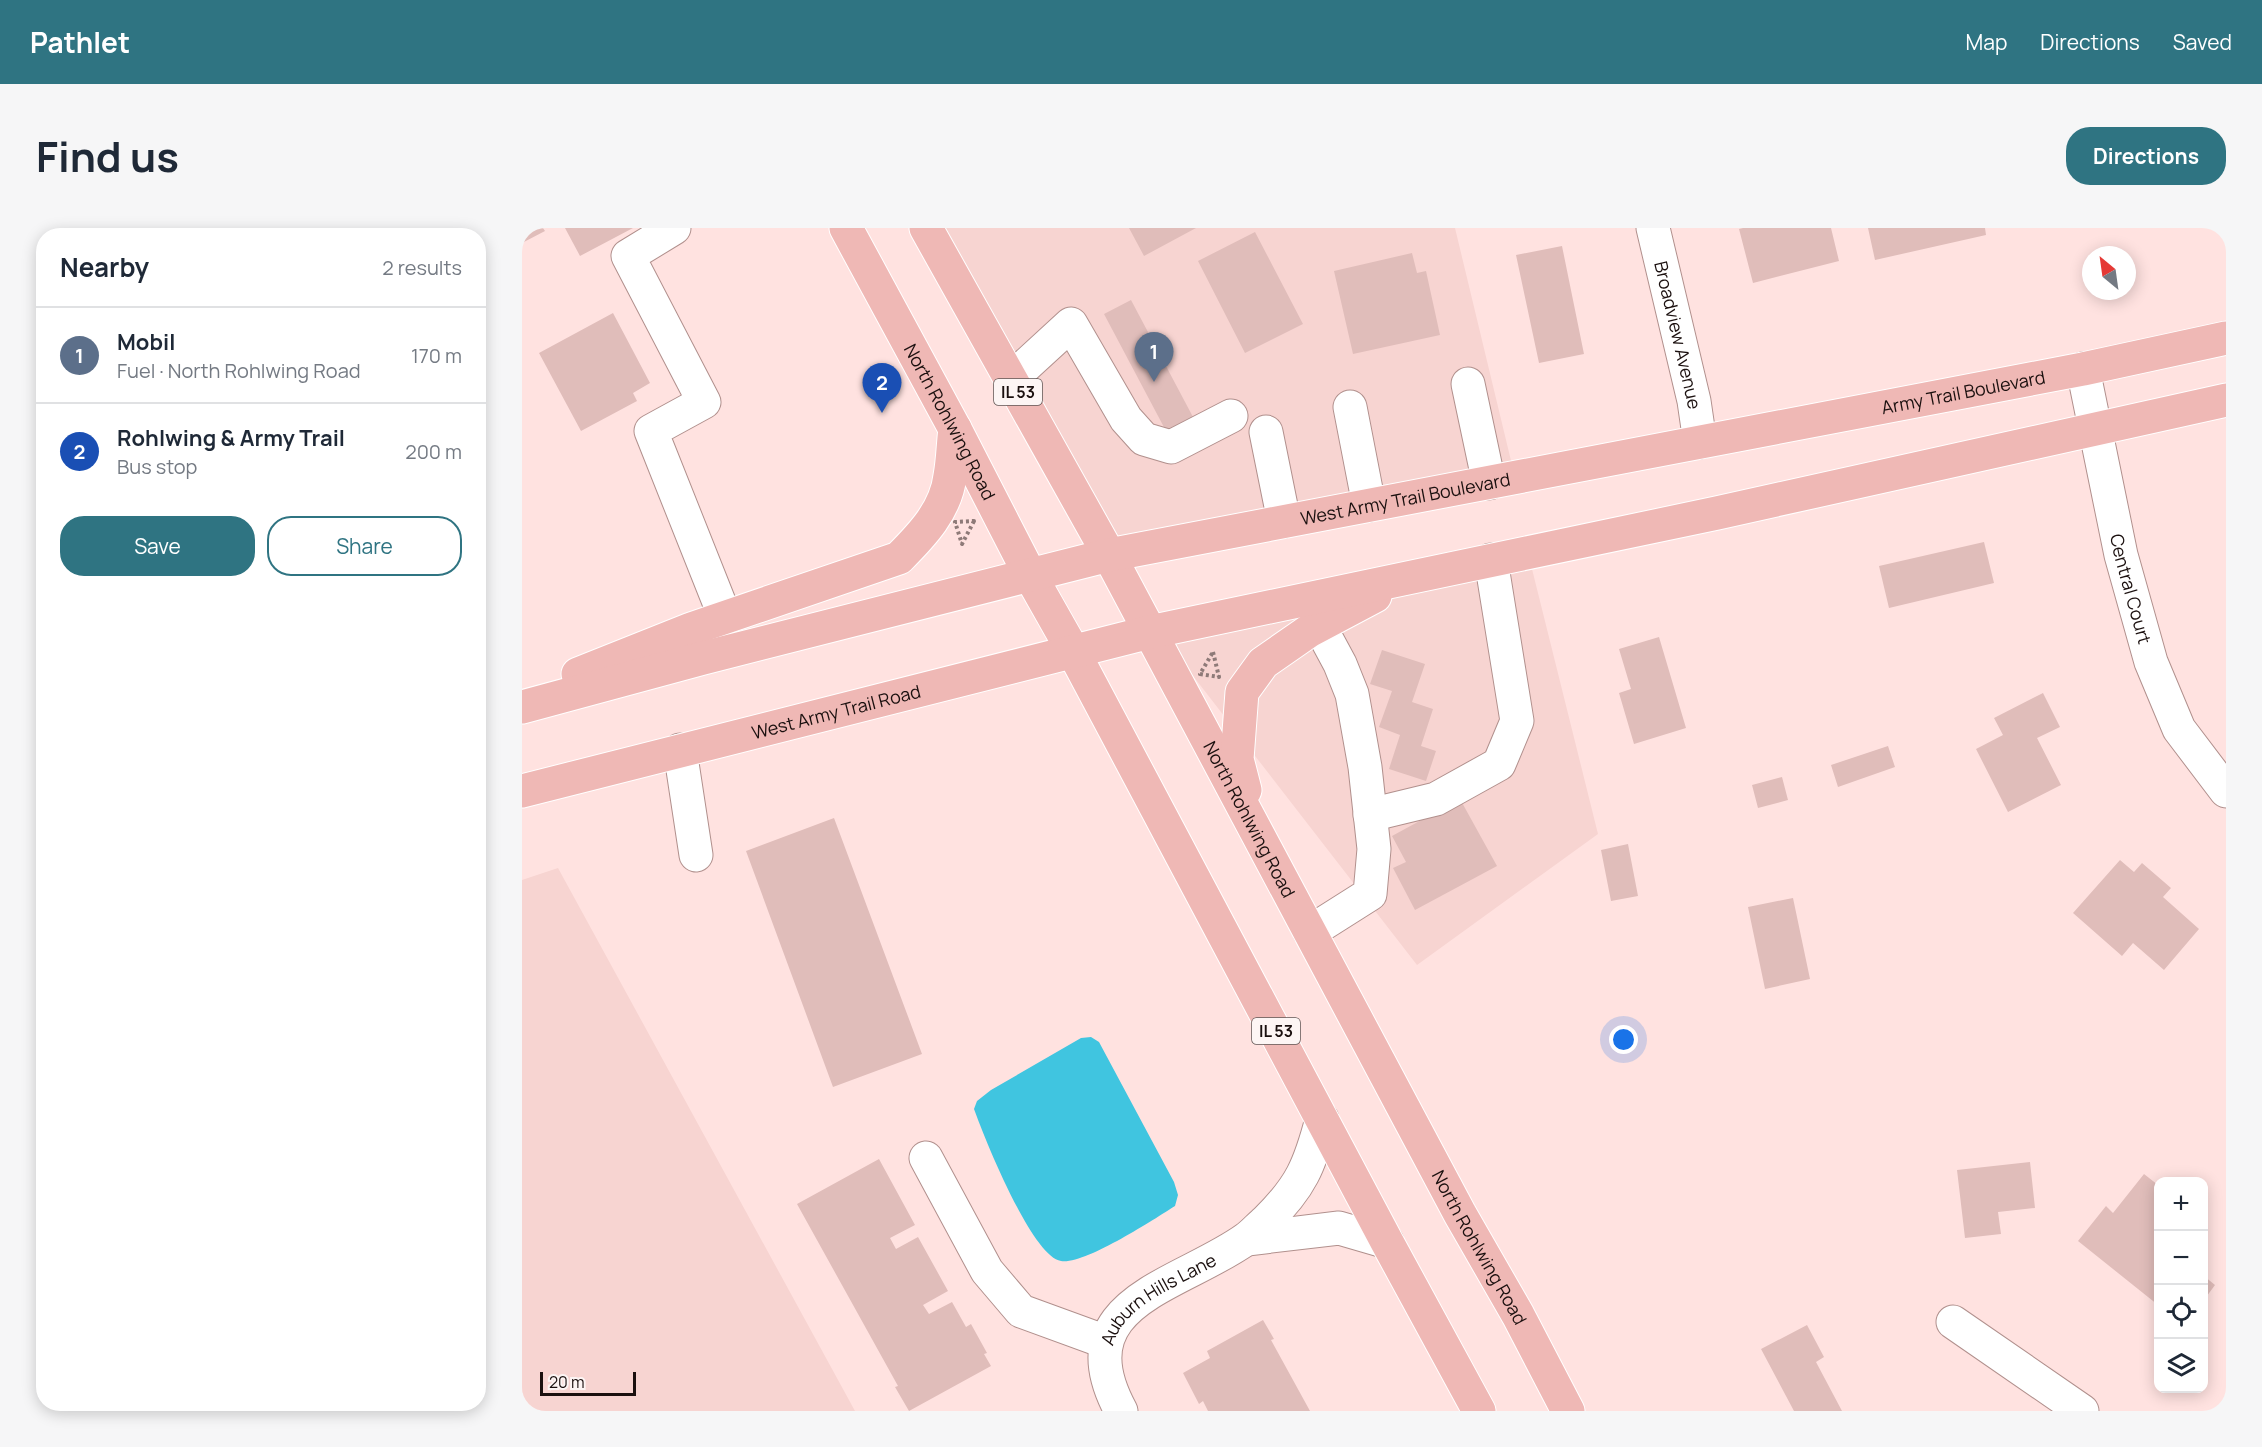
<!DOCTYPE html>
<html lang="en">
<head>
<meta charset="utf-8">
<style>
  body { margin:0; font-family:Manrope,sans-serif; background:#f6f6f7; color:#1f2937 }
  .controls { position:absolute; right:18px; bottom:18px; display:grid; overflow:hidden; border-radius:12px; box-shadow:0 3px 15px #0003 }
  .controls button { width:54px; height:54px; display:grid; place-items:center; padding:0; border:0; border-bottom:2px solid #e0e1e3; background:#fff; color:#1f2937; font:30px sans-serif }
  .compass { position:absolute; left:1560px; top:18px; width:54px; height:54px; border-radius:50%; background:#fff; box-shadow:0 3px 15px #0003; rotate:331deg }
  .scale { position:absolute; left:18px; bottom:15px; width:96px; box-sizing:border-box; padding-left:6px; border:3px solid #1b100f; border-top:0; font-size:16px; line-height:21px; white-space:nowrap; color:#1b100f; -webkit-text-stroke:4px #fdf5f4; paint-order:stroke }
  .you { position:absolute; left:1102px; top:812px; width:21px; height:21px; margin:-15px; border:4px solid #fff; border-radius:50%; background:#1a73e8; box-shadow:0 0 0 9px #1a73e833 }
  .badge { display:grid; place-items:center; width:39px; height:39px; border-radius:50%; background:#2f7482; color:#fff; font-size:20px; font-weight:700 }
  .pin { position:absolute; translate:-50% -50px; filter:drop-shadow(0 2px 3px #0008) }
  .pin::after { content:''; position:absolute; top:32px; width:21px; height:18px; background:inherit; clip-path:polygon(0 0,100% 0,50% 100%) }
  .list { margin:0; padding:0; list-style:none }
  h2 { display:flex; justify-content:space-between; align-items:center; height:78px; margin:0; padding:0 24px; font-size:26px }
  h2 small { font-size:20px; font-weight:400; color:#747a83 }
  .list li { display:grid; grid-template-columns:39px 1fr auto; gap:18px; align-items:center; box-sizing:border-box; height:96px; padding:0 24px; border-top:2px solid #e0e1e3 }
  .list b { display:block; font-size:22px; white-space:nowrap }
  .list p { margin:0; font-size:20px; white-space:nowrap; color:#747a83 }
  .list em { font-size:20px; font-style:normal; color:#747a83 }
  .actions { display:flex; gap:12px; padding:18px 24px }
  .actions a { flex:1; padding:14px 0; border:2px solid #2f7482; border-radius:24px; text-align:center; font-size:21px; color:#2f7482 }
  .actions .main { background:#2f7482; color:#fff }
  .icon { flex:none; width:33px; height:33px; fill:none; stroke:currentColor; stroke-width:2; stroke-linecap:round; stroke-linejoin:round }
  .map { position:relative; flex:none; width:1704px; height:1183px; overflow:hidden; border-radius:24px }
  header { display:flex; align-items:center; gap:36px; box-sizing:border-box; height:84px; padding:0 30px; background:#2f7482; color:#fff }
  header strong { font-size:28px }
  nav { display:flex; gap:33px; margin-inline-start:auto; font-size:21px }
  .intro { display:flex; align-items:center; justify-content:space-between; box-sizing:border-box; height:144px; padding:0 36px }
  h1 { margin:0; font-size:42px }
  .button { padding:15px 27px; border-radius:24px; background:#2f7482; color:#fff; font-size:21px; font-weight:700 }
  main { display:flex; gap:36px; padding:0 36px }
  aside { flex:1; background:#fff; border-radius:24px; box-shadow:0 3px 15px #0003 }
  .map>svg:first-child { display:block }
  .built { fill:#f7d4d1 }
  .water { fill:#40c5e0 }
  .building { fill:#e0bdba }
  .lines { fill:none; stroke-linecap:round; stroke-linejoin:round }
  .minor-casing { stroke:#b1908d; stroke-width:35 }
  .major-casing { stroke:#fff; stroke-width:35 }
  .path { stroke:#8e7a78; stroke-width:4; stroke-dasharray:3 3; stroke-linecap:butt }
  .minor { stroke:#fff; stroke-width:33 }
  .major { stroke:#efb8b5; stroke-width:33 }
  .labels { text-anchor:middle; dominant-baseline:central; stroke-width:4.5; stroke-linejoin:round; paint-order:stroke }
  .shield { fill:#fdf5f4; stroke:#5f5554; stroke-width:1.5 }
  .shield-label { font-size:16px; font-weight:bold; fill:#1b100f }
  .street-label { font-size:18px; fill:#1b100f; stroke:#fdf5f4 }
</style>
</head>
<body>
<header>
<strong>Pathlet</strong>
<nav><a>Map</a><a>Directions</a><a>Saved</a></nav>
</header>
<div class="intro"><h1>Find us</h1><a class="button">Directions</a></div>
<main>
<aside>
<h2>Nearby<small>2 results</small></h2>
<ul class="list">
<li><span class="badge" style="background:#5c6f8a">1</span><div><b>Mobil</b><p>Fuel · North Rohlwing Road</p></div><em>170 m</em></li>
<li><span class="badge" style="background:#1a4fb4">2</span><div><b>Rohlwing &amp; Army Trail</b><p>Bus stop</p></div><em>200 m</em></li>
</ul>
<div class="actions"><a class="main">Save</a><a>Share</a></div>
</aside>
<div class="map">
<svg width="1704" height="1183" viewBox="0 0 1704 1183">
  <rect width="100%" height="100%" fill="#ffe2e0"/>
  <path class="built" d="M 417,0 L 933,0 L 991,241 L 593,315 Z
    M 1009,337 L 1076,606 L 895,737 L 644,413 Z
    M 36,640 L 333,1183 L 0,1183 L 0,652 Z"/>
  <path class="water" d="M 569,809 L 577,814 L 652,954 L 656,967 L 653,978 C 631,992 562,1037 539,1033 C 510,1029 462,909 452,881 L 455,873 L 469,862 L 559,810 Z"/>
  <path class="building" d="M 0,0 L 21,0 L 23,3 L 0,15 Z
    M 43,0 L 111,0 L 58,28 Z
    M 607,0 L 674,0 L 622,28 Z
    M 1221,0 L 1309,0 L 1317,33 L 1231,55 L 1217,1 Z
    M 1346,0 L 1463,0 L 1464,7 L 1353,32 Z
    M 733,4 L 781,96 L 723,125 L 676,33 Z
    M 1040,18 L 1062,126 L 1017,135 L 994,27 Z
    M 890,25 L 895,45 L 904,43 L 918,107 L 831,126 L 812,43 Z
    M 609,72 L 671,189 L 644,203 L 582,86 Z
    M 91,85 L 128,155 L 111,165 L 115,173 L 59,203 L 17,125 Z
    M 1462,314 L 1472,355 L 1367,380 L 1357,338 Z
    M 1137,409 L 1164,500 L 1112,516 L 1097,465 L 1109,461 L 1097,421 Z
    M 860,422 L 903,436 L 890,474 L 911,481 L 899,518 L 914,523 L 904,553 L 867,541 L 878,507 L 857,499 L 870,463 L 848,456 Z
    M 1521,465 L 1538,499 L 1515,510 L 1539,557 L 1486,584 L 1454,521 L 1481,507 L 1472,490 Z
    M 1366,518 L 1373,539 L 1316,559 L 1309,537 Z
    M 1260,549 L 1266,572 L 1236,580 L 1230,557 Z
    M 938,571 L 975,638 L 893,682 L 871,640 L 884,634 L 870,608 Z
    M 312,590 L 400,826 L 311,859 L 224,623 Z
    M 1106,616 L 1116,668 L 1089,673 L 1079,622 Z
    M 1598,632 L 1612,644 L 1620,635 L 1649,660 L 1641,669 L 1677,701 L 1642,742 L 1611,715 L 1600,728 L 1551,685 Z
    M 1271,670 L 1288,751 L 1243,761 L 1226,679 Z
    M 357,931 L 393,997 L 368,1010 L 374,1021 L 396,1009 L 426,1063 L 401,1077 L 407,1086 L 430,1074 L 444,1099 L 449,1096 L 465,1125 L 462,1126 L 469,1138 L 387,1183 L 373,1159 L 376,1158 L 275,976 Z
    M 1508,934 L 1513,980 L 1476,984 L 1479,1006 L 1443,1010 L 1435,942 Z
    M 1622,946 L 1636,957 L 1636,1077 L 1556,1013 L 1584,978 L 1591,985 Z
    M 1682,1048 L 1693,1057 L 1682,1072 Z
    M 741,1092 L 752,1111 L 749,1112 L 788,1183 L 686,1183 L 681,1173 L 677,1176 L 661,1145 L 688,1130 L 685,1123 Z
    M 1285,1097 L 1302,1129 L 1294,1134 L 1320,1183 L 1272,1183 L 1239,1121 Z"/>
  <g class="lines">
    <g class="minor-casing">
      <g id="minor">
        <path d="M 152,0 L 106,28 L 182,174 L 129,203 L 203,389"/>
        <path id="s1" d="M 1131,0 L 1172,173 L 1178,214"/>
        <path id="s2" d="M 1561,141 L 1599,327 L 1629,434 L 1657,501 L 1704,563"/>
        <path d="M 489,151 L 549,96 L 604,191 L 622,211 L 649,219 L 709,188"/>
        <path d="M 946,156 L 967,255"/>
        <path d="M 828,179 L 847,277"/>
        <path d="M 744,204 L 762,293"/>
        <path d="M 158,522 L 174,627"/>
        <path d="M 848,587 L 914,571 L 977,536 L 995,493 L 969,332"/>
        <path d="M 788,704 L 848,666 L 852,621 L 843,539 L 830,466 L 818,436 L 797,397"/>
        <path d="M 404,930 L 465,1043 L 499,1083 L 584,1114"/>
        <path d="M 725,1011 L 817,1000 L 865,1014"/>
        <path d="M 1431,1094 L 1560,1183"/>
        <path id="s3" d="M 599,1183 C 540,1074 657,1059 724,1011 C 731,1006 737,999 744,993 C 779,959 788,937 800,891"/>
      </g>
    </g>
    <g class="major-casing">
      <g id="major">
        <path id="s4" d="M 324,0 L 433,201 L 508,347 L 551,423 L 865,1014 L 957,1183"/>
        <path id="s5" d="M 404,0 L 587,327 L 938,986 L 996,1087 L 1046,1183"/>
        <path d="M 56,446 L 169,401 L 377,330 C 400,307 424,282 428,248 C 431,232 431,216 433,201"/>
        <path id="s6" d="M 0,479 L 181,430 L 587,327 L 1561,141 L 1704,110"/>
        <path d="M 723,562 L 715,531 L 720,464 L 741,435 L 787,403 L 853,368"/>
        <path id="s7" d="M 0,563 L 628,404 L 1195,285 L 1704,172"/>
      </g>
    </g>
    <path class="path" d="M 452,293 L 440,316 L 433,294 Z
      M 691,424 L 697,449 L 678,446 Z"/>
    <use href="#minor" class="minor"/>
    <use href="#major" class="major"/>
  </g>
  <g class="labels">
    <g class="shield">
      <rect x="472" y="151" width="48" height="26" rx="4.5"/>
      <rect x="730" y="790" width="48" height="26" rx="4.5"/>
    </g>
    <g class="shield-label">
      <text x="496" y="164">IL 53</text>
      <text x="754" y="803">IL 53</text>
    </g>
    <g class="street-label">
      <text stroke="none"><textPath href="#s1" startOffset="110">Broadview Avenue</textPath></text>
      <text stroke="none"><textPath href="#s6" startOffset="1476">Army Trail Boulevard</textPath></text>
      <text stroke="none"><textPath href="#s4" startOffset="220">North Rohlwing Road</textPath></text>
      <text stroke="none"><textPath href="#s6" startOffset="908">West Army Trail Boulevard</textPath></text>
      <text stroke="none"><textPath href="#s2" startOffset="225">Central Court</textPath></text>
      <text stroke="none"><textPath href="#s7" startOffset="324">West Army Trail Road</textPath></text>
      <text stroke="none"><textPath href="#s5" startOffset="674">North Rohlwing Road</textPath></text>
      <text stroke="none"><textPath href="#s5" startOffset="1160">North Rohlwing Road</textPath></text>
      <text stroke="none"><textPath href="#s3" startOffset="141">Auburn Hills Lane</textPath></text>
    </g>
  </g>
</svg>
<div class="controls">
<button>+</button>
<button>−</button>
<button><svg class="icon" aria-label="locate" viewBox="0 0 24 24"><circle cx="12" cy="12" r="6"/><path d="M12 2v4M12 18v4M2 12h4M18 12h4"/></svg></button>
<button><svg class="icon" aria-label="layers" viewBox="0 0 24 24"><path d="M12 4l9 5-9 5-9-5zM3 14l9 5 9-5"/></svg></button>
</div>
<svg class="compass" viewBox="-18 -18 36 36"><path d="M0-13l5 13h-10z" fill="#e53935"/><path d="M0 13l5-13h-10z" fill="#747a83"/></svg>
<div class="scale">20 m</div>
<div class="you"></div>
<div class="pin badge" style="left:632px;top:154px;background:#5c6f8a">1</div>
<div class="pin badge" style="left:360px;top:185px;background:#1a4fb4">2</div>
</div>
</main>
</body>
</html>
